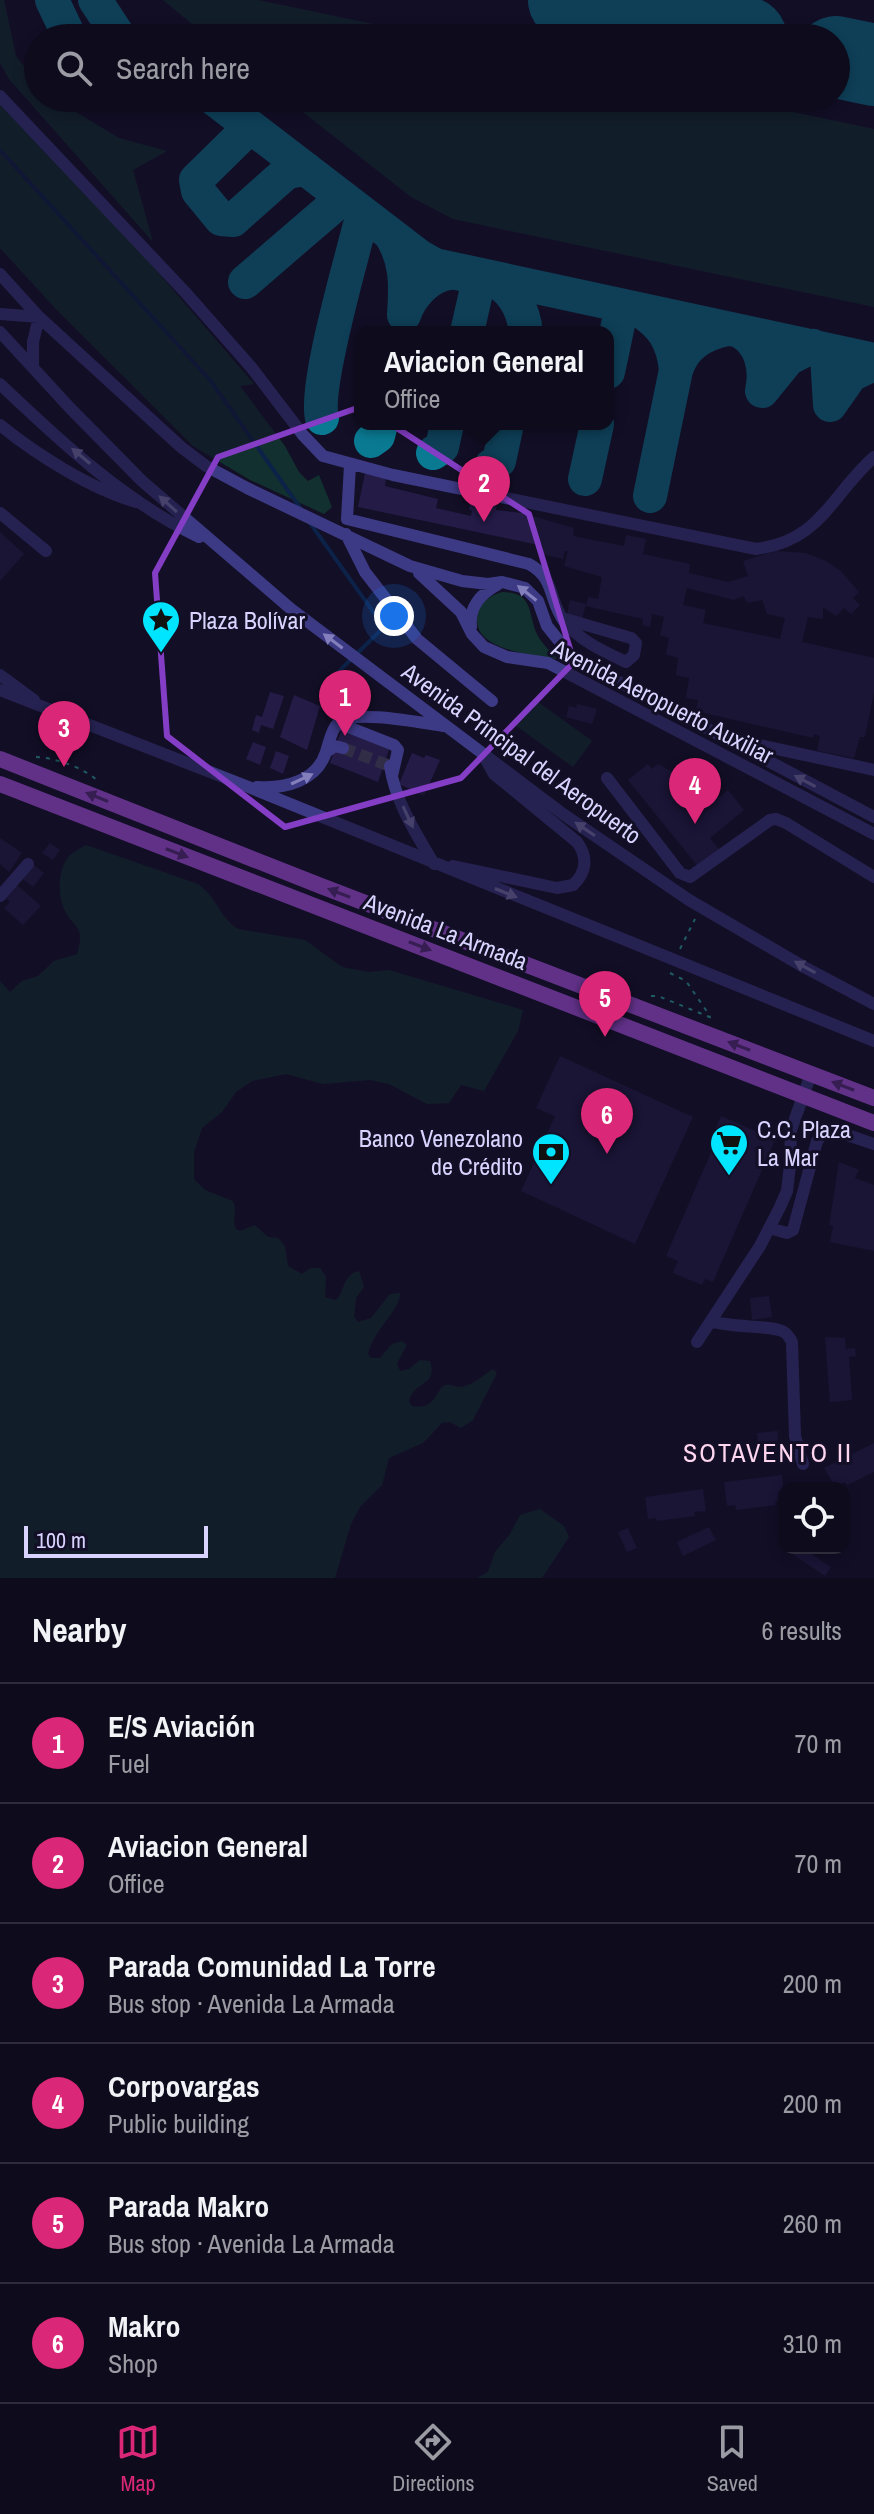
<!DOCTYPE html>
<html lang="en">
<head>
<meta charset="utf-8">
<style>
  body { margin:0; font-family:"Archivo Narrow",sans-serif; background:#1c1929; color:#f1f3f6 }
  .controls { position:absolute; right:24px; bottom:24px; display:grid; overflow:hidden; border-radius:16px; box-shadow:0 4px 12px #0003 }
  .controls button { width:72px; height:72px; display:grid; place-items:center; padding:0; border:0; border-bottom:2px solid #2e2b3b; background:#0e0b1c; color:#f1f3f6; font:40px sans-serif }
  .scale { position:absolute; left:24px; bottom:20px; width:184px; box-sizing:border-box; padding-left:8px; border:4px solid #d9d4ff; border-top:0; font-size:22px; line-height:28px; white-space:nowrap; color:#d9d4ff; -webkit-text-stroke:6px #130f26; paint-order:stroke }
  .you { position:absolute; left:394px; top:616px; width:28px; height:28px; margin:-20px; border:6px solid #fff; border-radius:50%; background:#1a73e8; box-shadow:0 0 0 12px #1a73e833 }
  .badge { display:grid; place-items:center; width:52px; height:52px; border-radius:50%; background:#db2777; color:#fff; font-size:26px; font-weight:700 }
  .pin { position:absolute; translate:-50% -66px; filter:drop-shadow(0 2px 4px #0008) }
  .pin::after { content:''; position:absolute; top:42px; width:28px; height:24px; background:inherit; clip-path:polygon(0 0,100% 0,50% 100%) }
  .popup { position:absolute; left:354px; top:326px; width:260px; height:104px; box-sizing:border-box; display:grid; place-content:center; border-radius:16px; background:#0e0b1c; filter:drop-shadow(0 2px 6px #0005); font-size:26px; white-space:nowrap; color:#9b9ba3 }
  .popup b { font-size:30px; color:#f1f3f6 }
  .popup::after { content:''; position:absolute; left:50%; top:100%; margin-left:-16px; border:16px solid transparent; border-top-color:#0e0b1c }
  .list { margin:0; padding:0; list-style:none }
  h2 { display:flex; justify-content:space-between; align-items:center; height:104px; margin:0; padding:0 32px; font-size:34px }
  h2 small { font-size:26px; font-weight:400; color:#9b9ba3 }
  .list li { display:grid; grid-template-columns:52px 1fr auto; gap:24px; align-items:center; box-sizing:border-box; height:120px; padding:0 32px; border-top:2px solid #2e2b3b }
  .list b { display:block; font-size:30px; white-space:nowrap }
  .list p { margin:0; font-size:26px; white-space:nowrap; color:#9b9ba3 }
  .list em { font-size:26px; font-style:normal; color:#9b9ba3 }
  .icon { flex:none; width:44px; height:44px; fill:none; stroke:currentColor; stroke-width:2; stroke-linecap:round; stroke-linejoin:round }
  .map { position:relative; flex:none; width:874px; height:1578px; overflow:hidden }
  .search { position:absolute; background:#0e0b1c; box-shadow:0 4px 12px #0003; left:24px; right:24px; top:24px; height:88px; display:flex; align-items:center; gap:20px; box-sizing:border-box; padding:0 28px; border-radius:44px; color:#9b9ba3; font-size:30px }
  .sheet { height:824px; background:#0e0b1c }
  nav { display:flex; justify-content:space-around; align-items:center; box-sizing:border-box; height:112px; border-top:2px solid #2e2b3b; background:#0e0b1c; font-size:22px; color:#9b9ba3 }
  nav a { display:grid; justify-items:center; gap:4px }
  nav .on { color:#db2777 }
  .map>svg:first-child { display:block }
  .green { fill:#12302f }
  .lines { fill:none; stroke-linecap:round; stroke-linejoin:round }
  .stream { stroke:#0c2248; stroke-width:4 }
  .taxiway { stroke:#0a7a92; stroke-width:34 }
  .runway { stroke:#0a7a92; stroke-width:82 }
  .building { fill:#241b47; fill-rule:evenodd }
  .minor-tunnel { stroke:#312d47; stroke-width:12; stroke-dasharray:12 6; stroke-linecap:butt }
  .path { stroke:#2fb8b0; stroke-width:2; stroke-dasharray:4 6; stroke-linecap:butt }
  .minor { stroke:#3d3a85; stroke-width:12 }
  .major { stroke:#c25bff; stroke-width:16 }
  .oneway { fill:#837fbc }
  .oneway2 { fill:#623188 }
  .marked { fill:none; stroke:#843dc5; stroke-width:6; stroke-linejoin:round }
  .labels { text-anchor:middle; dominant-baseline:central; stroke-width:6; stroke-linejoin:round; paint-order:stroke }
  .poi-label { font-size:24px; fill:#d9d4ff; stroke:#130f26; text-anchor:start }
  .street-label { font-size:24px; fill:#d9d4ff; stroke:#130f26 }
  .neighbourhood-label { font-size:26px; letter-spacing:2px; fill:#ffd6f0; stroke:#130f26 }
</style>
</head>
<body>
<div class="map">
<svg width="874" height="1578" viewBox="0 0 874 1578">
  <rect width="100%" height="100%" fill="#130f26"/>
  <path class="green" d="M 0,0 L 4,0 L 16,56 L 38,84 L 38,98 L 53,98 L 119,138 L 167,151 L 133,170 L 153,242 L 9,79 L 0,63 Z
    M 163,0 L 258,0 L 440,38 L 209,38 Z
    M 285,98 L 726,98 L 874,129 L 874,307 L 453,219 L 411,197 Z
    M 0,105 L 138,249 L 254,384 L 240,386 L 285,446 L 299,472 L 308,481 L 319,475 L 332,507 L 324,514 L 250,480 L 193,446 L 55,308 L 0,248 Z
    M 502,592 C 533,592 528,612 536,632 C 540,642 550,651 557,659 C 532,654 468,651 478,612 C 482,601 491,595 502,592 Z
    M 534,699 L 592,741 L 573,767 L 515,725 Z
    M 86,845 L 198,884 C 217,897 219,917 238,929 L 305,940 L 342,967 L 369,972 L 389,970 L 523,1010 L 518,1031 L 484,1091 L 461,1085 L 449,1103 L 427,1104 L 389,1084 L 370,1080 L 323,1084 L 286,1074 L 252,1081 L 236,1092 L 222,1112 L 202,1128 L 194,1152 L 194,1179 L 205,1190 L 233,1201 C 238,1211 231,1219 236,1229 L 240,1231 L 255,1225 L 268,1237 L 278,1238 L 285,1246 L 288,1266 L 302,1274 L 310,1268 L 320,1268 L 326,1277 L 325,1297 L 335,1300 L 339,1297 C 344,1287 346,1273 359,1271 L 364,1287 L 356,1298 L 354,1317 L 358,1322 L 371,1318 L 390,1294 L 400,1293 C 400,1311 373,1330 368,1354 L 371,1358 L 380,1358 L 392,1344 L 402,1341 L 407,1345 L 397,1363 L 400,1371 L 409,1369 L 420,1360 L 430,1361 C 438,1387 415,1379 409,1401 L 412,1406 C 438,1411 436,1386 446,1385 C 451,1384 455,1387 459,1387 C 472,1387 483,1375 493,1369 L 497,1373 L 473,1420 L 461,1428 L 450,1422 L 442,1423 L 423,1443 L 389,1458 L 382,1485 L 360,1507 L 351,1524 L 335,1578 L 0,1578 L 0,981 L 10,992 L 22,981 L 38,976 L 54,961 L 77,954 C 86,924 74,930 64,909 C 57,894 58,867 70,855 C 75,851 81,848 86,845 Z
    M 540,1509 L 564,1526 L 569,1537 L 542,1578 L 477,1578 L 488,1572 L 495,1552 L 510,1534 L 520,1515 Z"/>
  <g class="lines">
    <path class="stream" d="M 0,150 L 210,380 L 301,509
      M 310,523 L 384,627 L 325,685"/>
    <path class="taxiway" d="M 52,0 L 70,38
      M 95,0 L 120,38
      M 213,98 L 419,256 L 435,265 L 874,360
      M 250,127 L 196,180 L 198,191 L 221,219 L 233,220 L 287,172 L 306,169
      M 390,234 C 407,260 406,285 404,315 C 414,285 451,256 478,284 L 490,278 C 513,289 523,308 526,332
      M 245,282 L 331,208
      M 639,310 C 663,325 673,341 676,370 C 684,345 703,334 727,329
      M 467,332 L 478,284
      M 741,332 C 761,344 767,368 762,391 L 788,359 L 813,346 L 827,356 L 830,405 L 851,375 L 874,364
      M 608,372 L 620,315
      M 322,418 C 314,387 350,265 359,228
      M 371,441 L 378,436 L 381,424
      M 433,453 L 442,447 L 447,424
      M 491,466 L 499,461 L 507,424
      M 585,479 L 597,424
      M 650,496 L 676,370"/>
    <path class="runway" d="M 569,0 L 746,38
      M 836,57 L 874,65"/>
  </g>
  <path class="building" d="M 365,473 L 386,478 L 385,486 L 438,499 L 436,508 L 471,516 L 472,511 L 469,509 L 471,498 L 497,504 L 496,510 L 522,513 L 574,528 L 573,536 L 624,546 L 626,535 L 646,539 L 643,554 L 690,564 L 689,573 L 728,582 L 748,576 L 743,561 L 775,551 L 806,553 L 826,561 L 841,571 L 859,592 L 853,598 L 860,605 L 851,614 L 844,608 L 836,616 L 823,607 L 823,619 L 808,617 L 802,642 L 874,658 L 874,692 L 865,737 L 860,737 L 854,758 L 817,751 L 820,736 L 814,734 L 813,738 L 696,711 L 698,700 L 686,698 L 689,678 L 676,675 L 678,658 L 666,654 L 669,638 L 660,635 L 664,617 L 652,614 L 650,627 L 642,625 L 643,619 L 586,606 L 588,597 L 598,599 L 602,577 L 564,566 L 568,551 L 565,551 L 563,559 L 542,554 L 543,546 L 358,507 ZM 687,588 L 734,600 L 743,596 L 748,603 L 762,600 L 767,614 L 785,618 L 780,639 L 703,623 L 706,610 L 683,605 Z
    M 0,532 L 24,554 L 0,581 Z
    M 570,600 L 586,604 L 582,619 L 567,616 Z
    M 270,692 L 284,696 L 273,729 L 261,725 L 259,733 L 252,730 L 256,715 L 262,717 Z
    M 294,695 L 320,706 L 307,750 L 280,737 Z
    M 577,704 L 597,709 L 592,724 L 566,717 L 569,706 L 576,708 Z
    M 342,728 L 390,747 L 378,782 L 330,763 Z
    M 253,742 L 266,747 L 260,765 L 246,759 Z
    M 276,751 L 289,756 L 283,774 L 270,768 Z
    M 412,753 L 424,758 L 426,755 L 440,760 L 424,796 L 399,784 Z
    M 648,764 L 652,769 L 658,764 L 676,774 L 683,782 L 671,792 L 674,795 L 690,782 L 709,805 L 728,790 L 744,810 L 710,838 L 721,852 L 700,869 L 628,780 Z
    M 0,838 L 22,853 L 9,872 L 0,864 Z
    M 50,843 L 60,850 L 53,860 L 42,853 Z
    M 31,863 L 44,873 L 33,887 L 20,877 Z
    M 17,885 L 41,906 L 23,925 L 4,908 L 10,902 L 5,898 Z
    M 560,1056 L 693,1117 L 635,1244 L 521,1191 L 555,1116 L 536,1108 Z
    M 721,1116 L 775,1140 L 713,1282 L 705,1279 L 702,1285 L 673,1273 L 678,1261 L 666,1256 L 716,1141 L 711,1139 Z
    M 839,1162 L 859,1170 L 855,1178 L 874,1185 L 874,1251 L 830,1242 L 833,1226 L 829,1225 Z
    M 769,1296 L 772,1317 L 752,1320 L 750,1298 Z
    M 825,1337 L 845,1338 L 846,1349 L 855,1348 L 856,1356 L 849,1357 L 852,1400 L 830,1402 Z
    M 778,1431 L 777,1454 L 760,1456 L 757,1433 Z
    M 874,1443 L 874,1472 L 847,1485 L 845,1482 L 835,1486 L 824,1468 Z
    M 782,1475 L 784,1500 L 775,1501 L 776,1505 L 736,1510 L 735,1505 L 727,1506 L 724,1482 Z
    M 703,1489 L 706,1511 L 694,1512 L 695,1516 L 657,1521 L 656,1518 L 648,1519 L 645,1497 Z
    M 709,1527 L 716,1540 L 683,1556 L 677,1542 Z
    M 628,1528 L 637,1548 L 627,1552 L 618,1532 Z
    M 791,1548 L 802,1548 L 831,1567 L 825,1576 L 789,1552 Z"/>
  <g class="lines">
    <path class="minor-tunnel" d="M 343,748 L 390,766"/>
    <path class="path" d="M 36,757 C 56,758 85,768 99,782
      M 680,949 L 695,919
      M 670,973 L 686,981 L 710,1016
      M 651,996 L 658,996 L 712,1018"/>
    <path class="minor" d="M 0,96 L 185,292 L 251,367 L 303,435 L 323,456 L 393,475 L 756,549 C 821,541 831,495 874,457
      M 0,274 L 39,317 L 181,447 L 206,466 L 247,488 L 410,566 L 462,581 L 488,584 L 502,582 L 525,588 L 538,601 L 547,626 L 572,657 L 874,817
      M 0,314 L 39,317 L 33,342 L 33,368
      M 0,332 L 70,408 L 142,481 L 291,609 L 563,814 L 689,900 L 804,967 L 874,1004
      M 0,384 C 60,441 125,502 199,537
      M 0,425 C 37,455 91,489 136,502
      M 350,465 L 347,519 L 529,564 C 556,579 548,600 564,621 C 580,641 603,651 626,662 L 634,655 L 636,643 L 631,638 L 562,618
      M 0,513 L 46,551
      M 346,534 L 365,572 L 417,639 L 492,701
      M 419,573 L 461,612 L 472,634 L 484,647 L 507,657 L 548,663 L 874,834
      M 471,627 C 469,608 480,594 497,585
      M 0,675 L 34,700
      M 0,690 L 246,786 L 874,1041
      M 338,723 L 394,745 L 398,750 L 392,776
      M 740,741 L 874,770
      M 326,752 C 329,743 331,730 338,723 C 354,709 421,723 443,726
      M 390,766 C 395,801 416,834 434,864
      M 607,778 L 680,873 L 690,877 L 770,820 L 776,819 L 786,823 L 874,877
      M 257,787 C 285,789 317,781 326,752 L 335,746 L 343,748
      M 453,866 L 557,888 L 573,885 C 587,872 588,857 577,842 L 494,774 L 485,758
      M 0,896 L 28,864
      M 769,1228 L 787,1233 L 793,1230 L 817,1141 L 825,1131 L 830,1129 L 874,1144
      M 711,1321 C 730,1328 773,1325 784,1332 C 788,1334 790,1339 792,1342 L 795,1436 L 803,1464
      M 697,1342 L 760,1246 L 780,1207 L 787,1191 L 790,1165 L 791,1130 L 811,1074"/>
    <path class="major" d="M 0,759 L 321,886 L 874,1098
      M 0,784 L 874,1123"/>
  </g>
  <defs><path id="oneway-solid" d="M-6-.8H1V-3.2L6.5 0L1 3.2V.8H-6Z" transform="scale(2)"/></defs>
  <g class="oneway">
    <use href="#oneway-solid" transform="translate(81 456) rotate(-140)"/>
    <use href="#oneway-solid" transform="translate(168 504) rotate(-138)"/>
    <use href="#oneway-solid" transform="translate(527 593) rotate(-142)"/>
    <use href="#oneway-solid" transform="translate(333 641) rotate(-143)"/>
    <use href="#oneway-solid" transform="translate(302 779) rotate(-25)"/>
    <use href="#oneway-solid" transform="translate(805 781) rotate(-152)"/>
    <use href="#oneway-solid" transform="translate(408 817) rotate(65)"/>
    <use href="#oneway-solid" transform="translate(585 829) rotate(-146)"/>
    <use href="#oneway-solid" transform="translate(506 893) rotate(22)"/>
    <use href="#oneway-solid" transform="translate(805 967) rotate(-151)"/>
  </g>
  <g class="oneway2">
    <use href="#oneway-solid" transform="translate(97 797) rotate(-158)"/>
    <use href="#oneway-solid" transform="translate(177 853) rotate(21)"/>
    <use href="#oneway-solid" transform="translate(339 893) rotate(-159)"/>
    <use href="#oneway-solid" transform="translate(420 946) rotate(21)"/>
    <use href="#oneway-solid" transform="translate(739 1046) rotate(-159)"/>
    <use href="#oneway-solid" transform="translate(843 1086) rotate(-159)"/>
  </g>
  <path d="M0 0H874V1578H0ZM 363,406 L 529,514 L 574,662 L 461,778 L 285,827 L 167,736 L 155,573 L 218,457 Z" fill="#130f26" fill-opacity=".55" fill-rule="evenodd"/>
  <path class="marked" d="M 363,406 L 529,514 L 574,662 L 461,778 L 285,827 L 167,736 L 155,573 L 218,457 Z"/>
  <defs>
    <g id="sight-pin" transform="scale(2)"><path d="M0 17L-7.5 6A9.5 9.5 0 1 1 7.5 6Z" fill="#00e5ff" stroke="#130f26"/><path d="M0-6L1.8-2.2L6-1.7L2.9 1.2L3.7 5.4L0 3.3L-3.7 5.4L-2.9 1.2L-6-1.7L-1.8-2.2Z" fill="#111"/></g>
    <g id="supermarket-pin" transform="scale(2)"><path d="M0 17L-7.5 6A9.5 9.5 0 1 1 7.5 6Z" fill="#00e5ff" stroke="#130f26"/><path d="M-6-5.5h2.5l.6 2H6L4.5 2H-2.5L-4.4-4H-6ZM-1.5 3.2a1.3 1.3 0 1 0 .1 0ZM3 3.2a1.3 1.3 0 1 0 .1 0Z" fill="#111"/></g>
    <g id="bank-pin" transform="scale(2)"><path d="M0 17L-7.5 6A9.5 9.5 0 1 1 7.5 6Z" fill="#00e5ff" stroke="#130f26"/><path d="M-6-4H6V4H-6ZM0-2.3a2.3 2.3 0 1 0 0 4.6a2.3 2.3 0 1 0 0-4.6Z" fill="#111"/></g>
  </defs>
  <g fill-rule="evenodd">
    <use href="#sight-pin" x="161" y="620"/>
    <use href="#supermarket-pin" x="729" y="1143"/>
    <use href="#bank-pin" x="551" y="1152"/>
  </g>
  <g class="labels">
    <g class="poi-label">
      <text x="189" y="620">Plaza Bolívar</text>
      <text x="757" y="1129">C.C. Plaza<tspan x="757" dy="28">La Mar</tspan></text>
      <text x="523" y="1138" text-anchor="end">Banco Venezolano<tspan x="523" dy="28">de Crédito</tspan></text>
    </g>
    <g class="street-label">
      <text transform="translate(663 701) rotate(27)">Avenida Aeropuerto Auxiliar</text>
      <text transform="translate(522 753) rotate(36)">Avenida Principal del Aeropuerto</text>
      <text transform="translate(446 931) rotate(21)">Avenida La Armada</text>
    </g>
    <g class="neighbourhood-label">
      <text x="768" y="1452">SOTAVENTO II</text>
    </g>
  </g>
</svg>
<div class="controls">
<button><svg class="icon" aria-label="locate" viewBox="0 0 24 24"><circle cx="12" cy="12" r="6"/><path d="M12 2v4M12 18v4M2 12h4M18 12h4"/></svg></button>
</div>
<div class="scale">100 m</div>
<div class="you"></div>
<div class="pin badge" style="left:345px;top:736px">1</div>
<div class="pin badge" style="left:484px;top:522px">2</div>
<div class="popup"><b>Aviacion General</b>Office</div>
<div class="pin badge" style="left:64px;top:767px">3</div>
<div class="pin badge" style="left:695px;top:824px">4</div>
<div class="pin badge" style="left:605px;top:1037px">5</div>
<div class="pin badge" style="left:607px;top:1154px">6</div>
<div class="search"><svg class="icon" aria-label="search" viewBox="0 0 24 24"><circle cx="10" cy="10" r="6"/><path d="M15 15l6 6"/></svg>Search here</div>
</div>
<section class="sheet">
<h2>Nearby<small>6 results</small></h2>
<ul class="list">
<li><span class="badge">1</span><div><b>E/S Aviación</b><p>Fuel</p></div><em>70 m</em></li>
<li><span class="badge">2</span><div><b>Aviacion General</b><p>Office</p></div><em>70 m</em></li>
<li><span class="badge">3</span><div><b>Parada Comunidad La Torre</b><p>Bus stop · Avenida La Armada</p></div><em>200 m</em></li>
<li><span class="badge">4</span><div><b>Corpovargas</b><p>Public building</p></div><em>200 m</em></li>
<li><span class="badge">5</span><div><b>Parada Makro</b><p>Bus stop · Avenida La Armada</p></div><em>260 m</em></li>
<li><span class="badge">6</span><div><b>Makro</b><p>Shop</p></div><em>310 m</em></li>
</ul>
</section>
<nav>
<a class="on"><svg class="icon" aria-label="map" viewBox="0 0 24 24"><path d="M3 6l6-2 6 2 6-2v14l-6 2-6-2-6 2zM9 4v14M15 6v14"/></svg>Map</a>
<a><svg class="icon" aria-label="directions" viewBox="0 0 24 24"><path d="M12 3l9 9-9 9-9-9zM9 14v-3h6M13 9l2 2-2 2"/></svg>Directions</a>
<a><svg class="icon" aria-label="saved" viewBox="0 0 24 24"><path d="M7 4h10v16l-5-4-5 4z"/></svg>Saved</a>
</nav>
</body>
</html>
